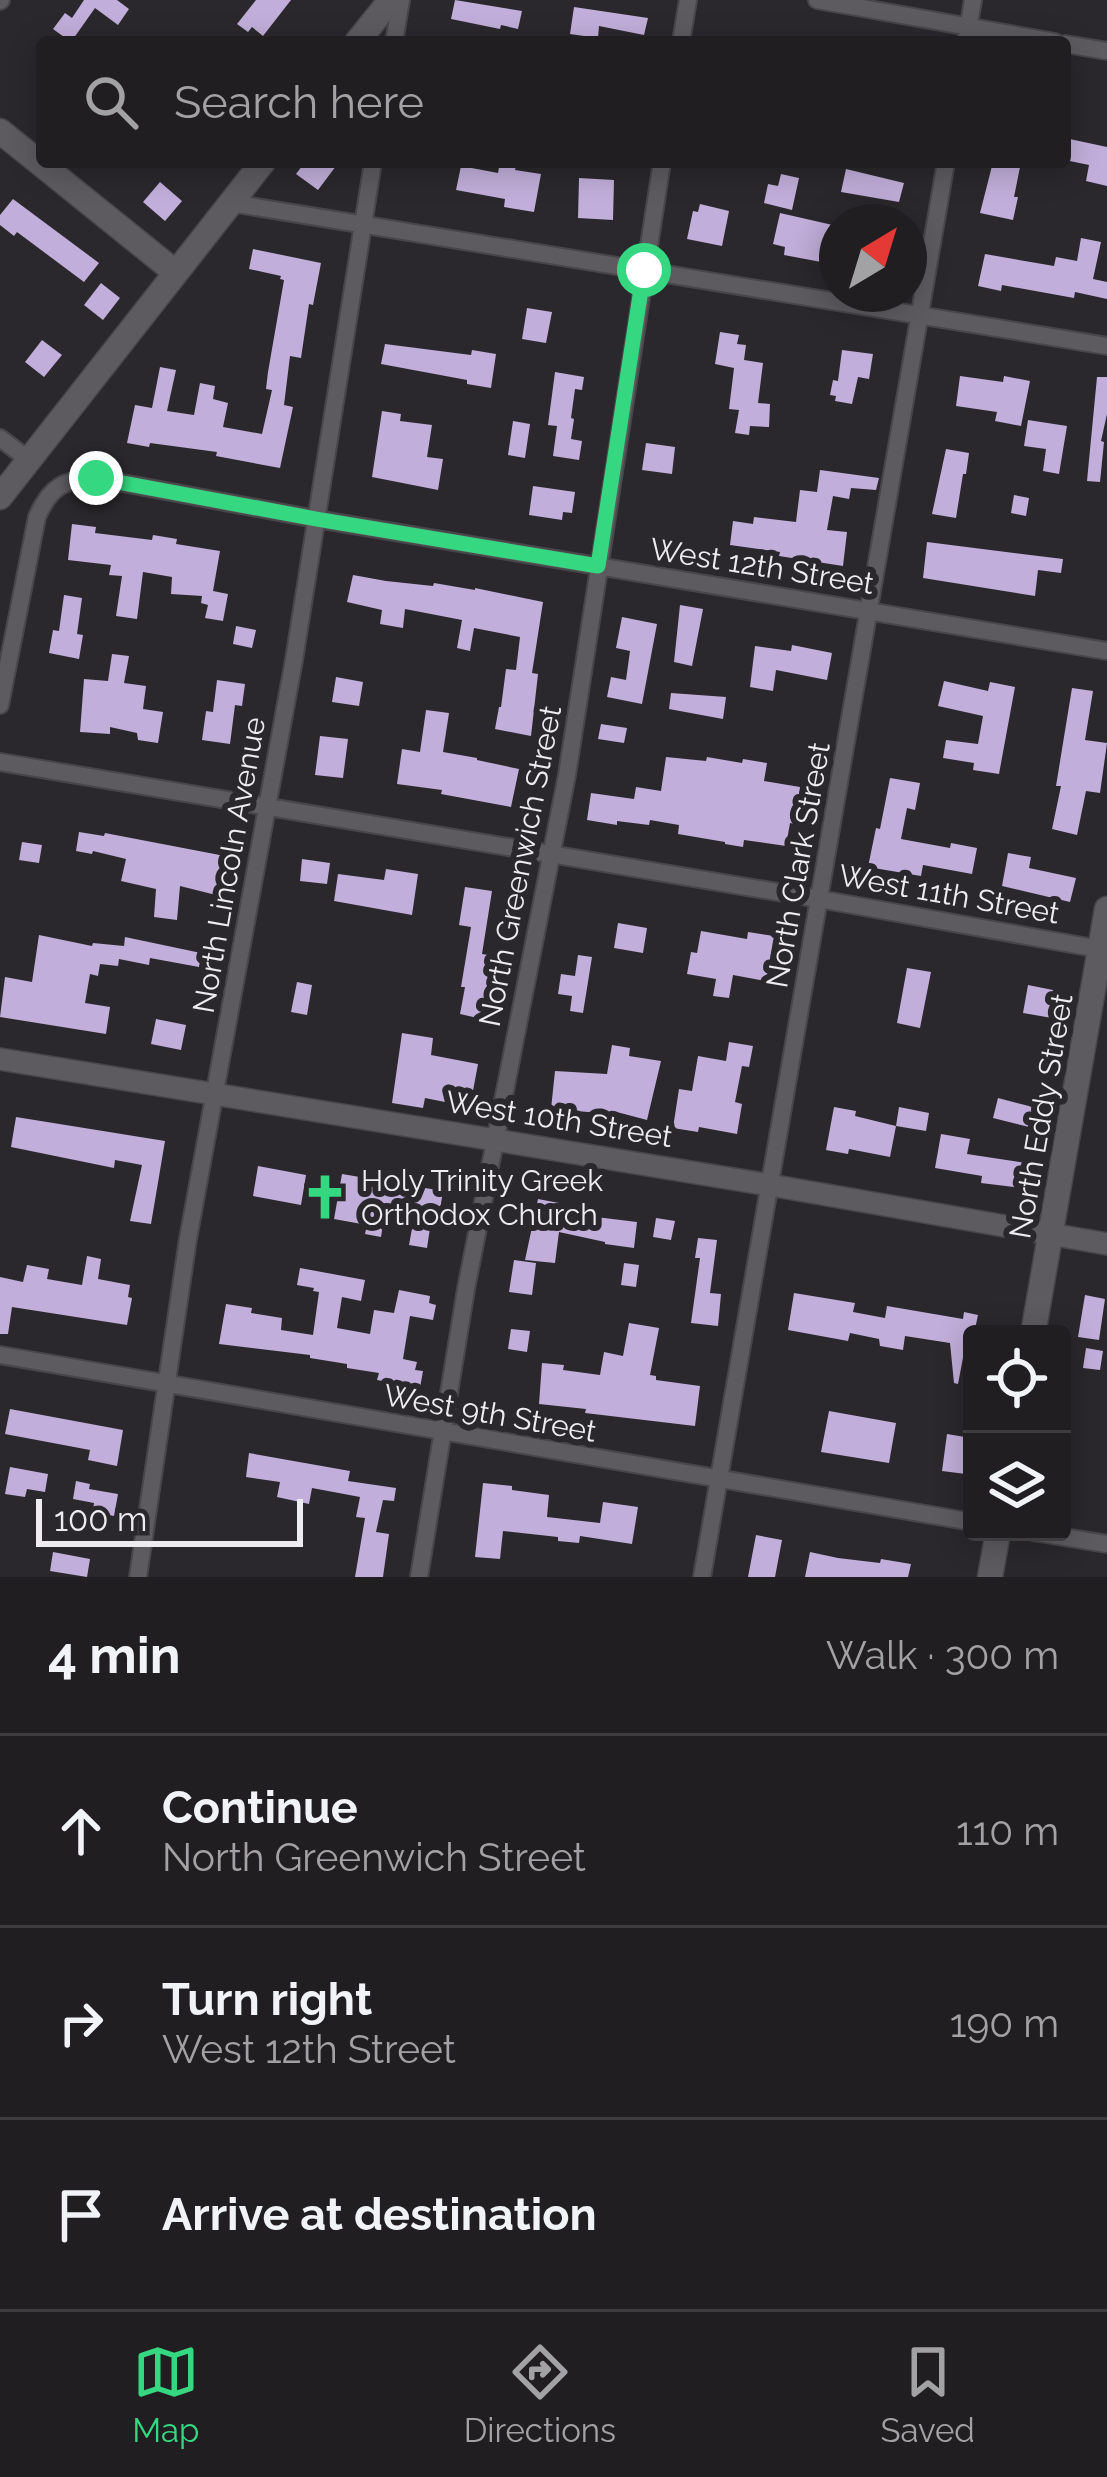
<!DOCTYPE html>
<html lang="en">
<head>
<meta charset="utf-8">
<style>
  body { margin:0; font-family:Raleway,sans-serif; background:#2d2b2e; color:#f1f3f6 }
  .controls { position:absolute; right:36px; bottom:36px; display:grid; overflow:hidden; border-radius:12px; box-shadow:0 6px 30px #0003 }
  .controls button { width:108px; height:108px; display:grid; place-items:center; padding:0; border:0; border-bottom:3px solid #3d3c3f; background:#201e21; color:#f1f3f6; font:60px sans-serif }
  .compass { position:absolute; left:819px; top:204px; width:108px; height:108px; border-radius:50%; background:#201e21; box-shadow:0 6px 30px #0003; rotate:38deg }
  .scale { position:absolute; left:36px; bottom:30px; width:267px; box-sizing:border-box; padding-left:12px; border:6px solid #ededef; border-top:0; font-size:33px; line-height:42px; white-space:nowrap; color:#ededef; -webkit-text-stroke:9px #2a282c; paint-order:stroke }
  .stop { position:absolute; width:36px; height:36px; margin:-27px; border:9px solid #35d881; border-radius:50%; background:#fff }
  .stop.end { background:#35d881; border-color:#fff; box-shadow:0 3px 12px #0008 }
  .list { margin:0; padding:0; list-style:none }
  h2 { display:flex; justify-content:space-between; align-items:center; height:156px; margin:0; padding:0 48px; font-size:51px }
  h2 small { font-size:39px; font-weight:400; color:#a2a2a5 }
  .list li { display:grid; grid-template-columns:78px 1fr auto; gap:36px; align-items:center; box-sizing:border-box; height:192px; padding:0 48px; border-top:3px solid #3d3c3f }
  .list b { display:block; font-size:45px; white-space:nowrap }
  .list p { margin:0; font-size:39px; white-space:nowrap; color:#a2a2a5 }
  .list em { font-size:39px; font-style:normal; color:#a2a2a5 }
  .icon { flex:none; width:66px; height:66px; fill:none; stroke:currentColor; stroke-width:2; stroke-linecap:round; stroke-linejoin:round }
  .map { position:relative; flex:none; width:1107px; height:1577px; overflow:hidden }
  .search { position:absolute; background:#201e21; box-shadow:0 6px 30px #0003; left:36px; right:36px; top:36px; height:132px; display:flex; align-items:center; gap:30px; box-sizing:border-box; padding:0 42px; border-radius:12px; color:#a2a2a5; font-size:45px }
  .sheet { height:732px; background:#201e21 }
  nav { display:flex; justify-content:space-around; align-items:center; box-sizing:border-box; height:168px; border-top:3px solid #3d3c3f; background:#201e21; font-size:33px; color:#a2a2a5 }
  nav a { display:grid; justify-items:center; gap:6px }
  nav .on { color:#35d881 }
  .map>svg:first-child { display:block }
  .building { fill:#c1aeda }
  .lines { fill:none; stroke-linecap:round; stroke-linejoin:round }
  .minor-casing { stroke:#474649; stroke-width:20 }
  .tertiary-casing { stroke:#474649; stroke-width:24 }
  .secondary-casing { stroke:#474649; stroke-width:27 }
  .minor { stroke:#5d5b5f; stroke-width:16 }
  .tertiary { stroke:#5d5b5f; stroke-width:21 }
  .secondary { stroke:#5d5b5f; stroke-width:24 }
  .route { stroke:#35d881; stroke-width:15 }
  .labels { text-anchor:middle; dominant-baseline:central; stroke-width:12; stroke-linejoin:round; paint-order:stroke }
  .street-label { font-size:30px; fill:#ededef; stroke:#2a282c }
  .poi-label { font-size:30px; fill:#ededef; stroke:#2a282c; text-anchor:start }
</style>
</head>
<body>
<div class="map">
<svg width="1107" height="1577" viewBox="0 0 1107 1577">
  <rect width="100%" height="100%" fill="#2a282c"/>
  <path class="building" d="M 84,0 L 117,0 L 129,9 L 118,25 L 95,8 L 71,42 L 53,29 L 65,13 L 72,18 Z
    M 256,0 L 291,0 L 263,36 L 252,27 L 248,32 L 237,24 Z
    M 455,0 L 522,11 L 518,29 L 501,25 L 500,29 L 451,19 Z
    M 574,7 L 648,18 L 644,35 L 599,26 L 598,38 L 570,34 Z
    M 1065,138 L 1107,147 L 1107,186 L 1086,181 L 1089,165 L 1065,160 Z
    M 305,162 L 339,162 L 318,190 L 296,174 Z
    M 500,162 L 517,162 L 515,170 L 541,174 L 534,212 L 504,207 L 505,199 L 456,190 L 461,166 L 498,173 Z
    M 993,162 L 1021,162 L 1014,197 L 1018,197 L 1013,220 L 980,213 Z
    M 846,169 L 904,183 L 899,202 L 841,192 Z
    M 781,174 L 799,178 L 792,210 L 764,203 L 768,184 L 778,186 Z
    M 579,178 L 614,180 L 613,220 L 578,218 Z
    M 160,182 L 182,201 L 165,221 L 143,202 Z
    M 13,199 L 99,263 L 84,282 L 17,232 L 14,236 L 0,225 L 0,215 Z
    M 700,204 L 729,211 L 722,246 L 687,239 L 693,211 L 698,212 Z
    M 780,213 L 837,226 L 837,265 L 784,255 L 785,247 L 773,244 Z
    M 1081,238 L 1101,242 L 1093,279 L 1107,282 L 1107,299 L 1075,292 L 1074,298 L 1002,285 L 1001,291 L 978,286 L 985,254 L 1054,266 L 1056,257 L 1077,261 Z
    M 253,249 L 321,263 L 313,305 L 309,304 L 301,358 L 290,356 L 284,405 L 293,407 L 280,468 L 216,456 L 217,452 L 150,443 L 149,447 L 127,443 L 135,405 L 152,408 L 160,367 L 176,370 L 167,411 L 194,415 L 200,383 L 215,386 L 213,399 L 228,403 L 223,427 L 262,434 L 272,390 L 266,389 L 268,372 L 284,280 L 280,279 L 281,276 L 249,269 Z
    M 101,283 L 120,298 L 103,320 L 84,305 Z
    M 527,308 L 552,312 L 546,343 L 522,339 Z
    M 720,332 L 739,335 L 737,344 L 746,345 L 744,360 L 763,363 L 758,403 L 770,404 L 769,427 L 750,426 L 749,435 L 735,433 L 739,410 L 729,409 L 734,368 L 715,364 Z
    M 42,340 L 62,355 L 44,377 L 25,362 Z
    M 385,344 L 471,355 L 472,350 L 496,354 L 491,388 L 467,384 L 467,380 L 381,364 Z
    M 842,350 L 873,354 L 869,379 L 858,377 L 852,404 L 835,401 L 836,396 L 830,395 L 833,380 L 838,381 Z
    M 555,372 L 584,377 L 582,390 L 575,389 L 571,418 L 574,419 L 571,439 L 582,441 L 579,460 L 553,456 L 557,426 L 548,425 Z
    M 960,376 L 1003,382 L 1004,376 L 1030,381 L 1021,426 L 995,421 L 997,412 L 956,406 Z
    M 1097,377 L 1107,377 L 1107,414 L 1101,441 L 1104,442 L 1100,482 L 1087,481 Z
    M 382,411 L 401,414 L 400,421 L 432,425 L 427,457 L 443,459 L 438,490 L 372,477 Z
    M 1028,420 L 1067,426 L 1059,474 L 1043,471 L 1046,449 L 1024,446 Z
    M 513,421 L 530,424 L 525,458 L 508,455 Z
    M 646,443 L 675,447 L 672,474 L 642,470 Z
    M 946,449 L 969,453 L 966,474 L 963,474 L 956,518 L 932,514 Z
    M 820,470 L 879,478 L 876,490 L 851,488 L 849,499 L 833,496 L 827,530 L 847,532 L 843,566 L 779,556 L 780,552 L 730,545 L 733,521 L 753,524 L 754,517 L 796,522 L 800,490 L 817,492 Z
    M 533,486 L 575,492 L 572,513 L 563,512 L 562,520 L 529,515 Z
    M 1014,495 L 1029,498 L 1026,516 L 1011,513 Z
    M 72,524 L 96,527 L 95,533 L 152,540 L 153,535 L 177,539 L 176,544 L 220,551 L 213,591 L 228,594 L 223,621 L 205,618 L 208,605 L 201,603 L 202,596 L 171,594 L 172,577 L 143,572 L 137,619 L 116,616 L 122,576 L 109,575 L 111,565 L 68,560 Z
    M 927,542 L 1063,559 L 1061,573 L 1038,570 L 1035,596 L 923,578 Z
    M 353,575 L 386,581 L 433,586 L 434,583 L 475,590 L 475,588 L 543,602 L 532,673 L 538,674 L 531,736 L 495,729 L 499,707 L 501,707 L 506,669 L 516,670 L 520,637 L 474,628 L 470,651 L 457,648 L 462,620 L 405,609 L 403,628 L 380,624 L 382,610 L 347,602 Z
    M 64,595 L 82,598 L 77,634 L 83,635 L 79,659 L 49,653 L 53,630 L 59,631 Z
    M 680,605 L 703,609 L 692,666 L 674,662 Z
    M 622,617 L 657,624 L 642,704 L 607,697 L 611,677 L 626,680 L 630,651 L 616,648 Z
    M 236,626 L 256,630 L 252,648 L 233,644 Z
    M 792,645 L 832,653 L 827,680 L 776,670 L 773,691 L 750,687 L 755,646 L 791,651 Z
    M 112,654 L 129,656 L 124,683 L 146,686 L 143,709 L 163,712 L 158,743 L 138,740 L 137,733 L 110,727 L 110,734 L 80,732 L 84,679 L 108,681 Z
    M 336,677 L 363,682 L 359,706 L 332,702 Z
    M 217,680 L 245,684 L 242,706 L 235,705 L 230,744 L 202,740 L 206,711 L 213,712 Z
    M 944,681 L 988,691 L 990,682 L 1015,687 L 999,774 L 973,770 L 974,763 L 943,758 L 946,740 L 978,744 L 983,716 L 938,706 Z
    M 1072,688 L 1093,691 L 1085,740 L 1107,743 L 1100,793 L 1086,791 L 1077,835 L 1052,829 L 1061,786 L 1056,786 Z
    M 671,693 L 726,697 L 723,719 L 669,709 Z
    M 426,710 L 449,713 L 443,752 L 477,758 L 477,760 L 519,769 L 511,807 L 441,794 L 442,790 L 397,784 L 402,749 L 420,752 Z
    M 601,724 L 627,728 L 624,743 L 598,739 Z
    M 320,736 L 348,739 L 343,778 L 315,775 Z
    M 666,757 L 706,761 L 707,757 L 742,763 L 743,759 L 767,763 L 764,781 L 800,787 L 795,824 L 790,823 L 786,846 L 744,840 L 743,847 L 725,844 L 725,842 L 678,834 L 679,825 L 650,820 L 649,825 L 617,821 L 617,825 L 587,820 L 591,793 L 634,799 L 636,787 L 661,791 Z
    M 890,778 L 920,783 L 915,810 L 907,808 L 901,839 L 950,848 L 951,843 L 977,848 L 972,874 L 923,865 L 921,876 L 868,867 L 876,828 L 880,829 Z
    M 79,832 L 104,836 L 105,833 L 225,856 L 216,895 L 180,886 L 177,920 L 154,917 L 156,889 L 121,881 L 126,859 L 93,851 L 92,854 L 76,851 Z
    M 22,842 L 42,845 L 39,863 L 19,860 Z
    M 1008,853 L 1031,857 L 1029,868 L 1076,878 L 1070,902 L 1002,886 Z
    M 302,859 L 330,863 L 327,884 L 300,881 Z
    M 386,869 L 418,874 L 412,915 L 334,901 L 338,874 L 384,880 Z
    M 465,887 L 492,891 L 482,954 L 494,956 L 482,1019 L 460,1014 L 465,987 L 461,987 L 471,927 L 459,925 Z
    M 618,923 L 647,928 L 643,953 L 614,948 Z
    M 701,931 L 747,939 L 748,932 L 774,936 L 766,981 L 733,975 L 729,998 L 713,996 L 716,979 L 687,974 L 691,952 L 697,953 Z
    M 39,935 L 92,946 L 93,943 L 124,946 L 125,937 L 201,953 L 199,967 L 150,958 L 149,965 L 119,959 L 118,966 L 100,964 L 98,976 L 90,974 L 85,1003 L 110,1007 L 106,1034 L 0,1017 L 5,977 L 32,982 Z
    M 578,955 L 592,957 L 583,1013 L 570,1011 L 572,996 L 558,994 L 561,974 L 575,976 Z
    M 907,968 L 931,972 L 920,1028 L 897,1023 Z
    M 297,982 L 312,985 L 307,1015 L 291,1012 Z
    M 1028,985 L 1058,991 L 1052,1018 L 1023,1013 Z
    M 156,1019 L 186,1025 L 181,1050 L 151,1044 Z
    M 402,1033 L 433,1038 L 431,1055 L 478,1064 L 470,1107 L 425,1098 L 423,1108 L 392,1103 Z
    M 729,1042 L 753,1046 L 749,1067 L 742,1066 L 735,1102 L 742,1104 L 737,1134 L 699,1127 L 698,1132 L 673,1128 L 679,1089 L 692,1091 L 698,1056 L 726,1061 Z
    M 612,1045 L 630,1048 L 629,1056 L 661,1061 L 647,1120 L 613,1111 L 613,1114 L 551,1109 L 555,1071 L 607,1074 Z
    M 998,1098 L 1033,1107 L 1029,1127 L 993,1118 Z
    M 834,1107 L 856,1111 L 855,1116 L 896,1126 L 890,1157 L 849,1149 L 848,1154 L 826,1150 Z
    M 899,1107 L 929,1113 L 926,1131 L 896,1126 Z
    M 16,1117 L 165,1141 L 151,1224 L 130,1221 L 142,1165 L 115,1160 L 114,1168 L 11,1147 Z
    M 941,1134 L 970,1139 L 967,1154 L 1026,1163 L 1023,1188 L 981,1183 L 982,1176 L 935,1168 Z
    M 258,1166 L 306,1175 L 301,1205 L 253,1196 Z
    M 342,1174 L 443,1191 L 439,1216 L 432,1215 L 427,1248 L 409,1245 L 415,1212 L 386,1206 L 381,1237 L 365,1234 L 367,1225 L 334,1219 Z
    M 538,1199 L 559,1203 L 558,1207 L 597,1215 L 596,1217 L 637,1222 L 634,1248 L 605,1244 L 605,1242 L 559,1232 L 555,1263 L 525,1260 Z
    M 656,1218 L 675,1221 L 671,1240 L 653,1237 Z
    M 698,1238 L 717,1240 L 710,1293 L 721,1294 L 718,1326 L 691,1323 L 700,1258 L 695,1258 Z
    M 87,1256 L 101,1259 L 98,1279 L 130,1285 L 128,1297 L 132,1298 L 127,1325 L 12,1307 L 8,1334 L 0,1334 L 0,1277 L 23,1282 L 27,1265 L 49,1269 L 47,1279 L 82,1285 Z
    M 514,1260 L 536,1263 L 532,1295 L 509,1292 Z
    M 624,1263 L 639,1265 L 636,1287 L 621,1285 Z
    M 300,1268 L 365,1280 L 361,1301 L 342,1297 L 337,1328 L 370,1334 L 374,1310 L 394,1313 L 399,1290 L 430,1296 L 429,1303 L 436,1305 L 433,1320 L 410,1316 L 403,1359 L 417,1362 L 415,1370 L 423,1371 L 420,1388 L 377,1380 L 379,1373 L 347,1368 L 347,1364 L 310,1358 L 310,1355 L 219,1344 L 226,1304 L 252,1308 L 251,1313 L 282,1318 L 281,1330 L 313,1335 L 319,1292 L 313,1291 L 314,1288 L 297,1285 Z
    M 794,1293 L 855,1303 L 853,1312 L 885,1318 L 887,1306 L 963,1319 L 964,1312 L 978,1315 L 972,1343 L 966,1342 L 958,1384 L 954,1383 L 950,1343 L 905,1336 L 903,1350 L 880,1346 L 879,1339 L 850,1333 L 848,1341 L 788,1330 Z
    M 1085,1295 L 1105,1299 L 1099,1340 L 1078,1337 Z
    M 629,1323 L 659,1328 L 650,1375 L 656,1376 L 656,1380 L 700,1386 L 695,1426 L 585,1413 L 586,1409 L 539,1404 L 542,1363 L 564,1365 L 563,1370 L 600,1375 L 604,1352 L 623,1356 Z
    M 511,1329 L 530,1331 L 527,1352 L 508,1349 Z
    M 1086,1348 L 1103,1351 L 1100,1370 L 1083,1368 Z
    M 10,1409 L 123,1430 L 117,1466 L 88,1460 L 90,1450 L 5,1434 Z
    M 829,1411 L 896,1423 L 889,1463 L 821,1452 Z
    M 947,1434 L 971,1438 L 966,1474 L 942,1471 Z
    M 249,1453 L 350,1471 L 348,1481 L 396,1488 L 394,1501 L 383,1500 L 376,1532 L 389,1534 L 383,1577 L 355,1577 L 365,1518 L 356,1517 L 360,1497 L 312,1488 L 309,1504 L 277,1497 L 280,1482 L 246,1477 Z
    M 10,1467 L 48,1474 L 45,1492 L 27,1489 L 25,1497 L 5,1494 Z
    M 76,1481 L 90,1484 L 89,1489 L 118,1494 L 114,1516 L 93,1512 L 94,1503 L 73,1499 Z
    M 483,1483 L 512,1486 L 512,1490 L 549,1495 L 547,1517 L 600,1523 L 603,1502 L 638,1507 L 632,1544 L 580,1536 L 579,1543 L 558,1541 L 558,1537 L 503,1531 L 500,1559 L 475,1557 Z
    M 756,1535 L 782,1540 L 775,1577 L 748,1577 Z
    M 53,1552 L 90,1559 L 87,1577 L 50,1571 Z
    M 810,1552 L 838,1558 L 880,1563 L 881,1559 L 911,1564 L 908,1577 L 805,1577 Z"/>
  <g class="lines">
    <g class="minor-casing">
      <path id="minor" d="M 817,0 L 1055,42
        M 0,1 L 1,0
        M 394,42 L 401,0
        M 681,42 L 688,0
        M 966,42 L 973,0
        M 1065,44 L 1107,51
        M 231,203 L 1107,346
        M 0,438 L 29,460
        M 0,705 L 37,517 C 50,487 64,479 96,478 L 316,519 L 1107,651
        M 0,762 L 819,899 L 1105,950
        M 0,1355 L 972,1522
        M 1033,1532 L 1107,1544
        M 138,1577 L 188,1239 L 294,660 L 373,162
        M 419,1577 L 466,1289 L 567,775 L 662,162
        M 702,1577 L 946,162"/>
    </g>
    <g class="tertiary-casing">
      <path id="tertiary" d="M 0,1059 L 770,1185 L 1107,1244"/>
    </g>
    <g class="secondary-casing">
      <path id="secondary" d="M 357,42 L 391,0
        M 0,131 L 175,272
        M 0,497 L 263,162
        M 1033,1334 L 1107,909
        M 990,1577 L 998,1532"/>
    </g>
    <use href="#minor" class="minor"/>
    <use href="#tertiary" class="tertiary"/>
    <use href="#secondary" class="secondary"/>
  </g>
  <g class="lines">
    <path class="route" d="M 96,478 L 316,519 L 598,566 L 644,270"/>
  </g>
  <defs>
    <g id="church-bare" transform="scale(3.6)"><path d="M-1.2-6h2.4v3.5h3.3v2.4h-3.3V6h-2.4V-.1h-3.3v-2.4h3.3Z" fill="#35d881" stroke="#2a282c" stroke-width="2.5" paint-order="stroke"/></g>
  </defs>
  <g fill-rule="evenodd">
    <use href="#church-bare" x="325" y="1197"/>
  </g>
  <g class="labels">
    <g class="street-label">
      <text transform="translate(762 566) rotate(9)">West 12th Street</text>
      <text transform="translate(229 865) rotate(-80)">North Lincoln Avenue</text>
      <text transform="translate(798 865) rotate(-80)">North Clark Street</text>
      <text transform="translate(520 866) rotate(-79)">North Greenwich Street</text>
      <text transform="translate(949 894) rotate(10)">West 11th Street</text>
      <text transform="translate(1041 1116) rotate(-80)">North Eddy Street</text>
      <text transform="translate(559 1119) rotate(9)">West 10th Street</text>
      <text transform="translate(490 1413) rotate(10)">West 9th Street</text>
    </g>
    <g class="poi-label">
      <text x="361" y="1180">Holy Trinity Greek<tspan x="361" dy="34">Orthodox Church</tspan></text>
    </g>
  </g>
</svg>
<div class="controls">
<button><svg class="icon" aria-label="locate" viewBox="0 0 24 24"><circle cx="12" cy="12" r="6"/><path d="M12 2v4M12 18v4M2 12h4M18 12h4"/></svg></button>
<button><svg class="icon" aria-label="layers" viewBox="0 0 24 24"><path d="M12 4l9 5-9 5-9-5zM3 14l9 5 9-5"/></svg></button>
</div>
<svg class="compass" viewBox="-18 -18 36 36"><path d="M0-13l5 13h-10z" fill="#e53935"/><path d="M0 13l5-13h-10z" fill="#a2a2a5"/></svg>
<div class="scale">100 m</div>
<div class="stop" style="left:644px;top:270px"></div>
<div class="stop end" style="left:96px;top:478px"></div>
<div class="search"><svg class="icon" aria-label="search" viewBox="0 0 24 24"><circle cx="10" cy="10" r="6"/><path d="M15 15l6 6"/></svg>Search here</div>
</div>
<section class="sheet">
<h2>4 min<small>Walk · 300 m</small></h2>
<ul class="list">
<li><svg class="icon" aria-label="ahead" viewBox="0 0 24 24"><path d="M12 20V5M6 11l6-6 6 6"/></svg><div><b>Continue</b><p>North Greenwich Street</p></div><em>110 m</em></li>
<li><svg class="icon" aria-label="right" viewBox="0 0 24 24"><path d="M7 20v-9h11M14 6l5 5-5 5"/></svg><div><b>Turn right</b><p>West 12th Street</p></div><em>190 m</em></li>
<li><svg class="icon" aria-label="arrive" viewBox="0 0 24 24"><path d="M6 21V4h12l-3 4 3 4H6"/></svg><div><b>Arrive at destination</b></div></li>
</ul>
</section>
<nav>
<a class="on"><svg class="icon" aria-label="map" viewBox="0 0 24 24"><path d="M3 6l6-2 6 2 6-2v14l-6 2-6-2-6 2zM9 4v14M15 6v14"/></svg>Map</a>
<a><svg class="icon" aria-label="directions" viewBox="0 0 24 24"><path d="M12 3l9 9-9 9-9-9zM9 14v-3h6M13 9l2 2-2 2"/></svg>Directions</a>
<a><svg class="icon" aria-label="saved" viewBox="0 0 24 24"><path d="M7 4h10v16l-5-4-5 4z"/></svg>Saved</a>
</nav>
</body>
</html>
